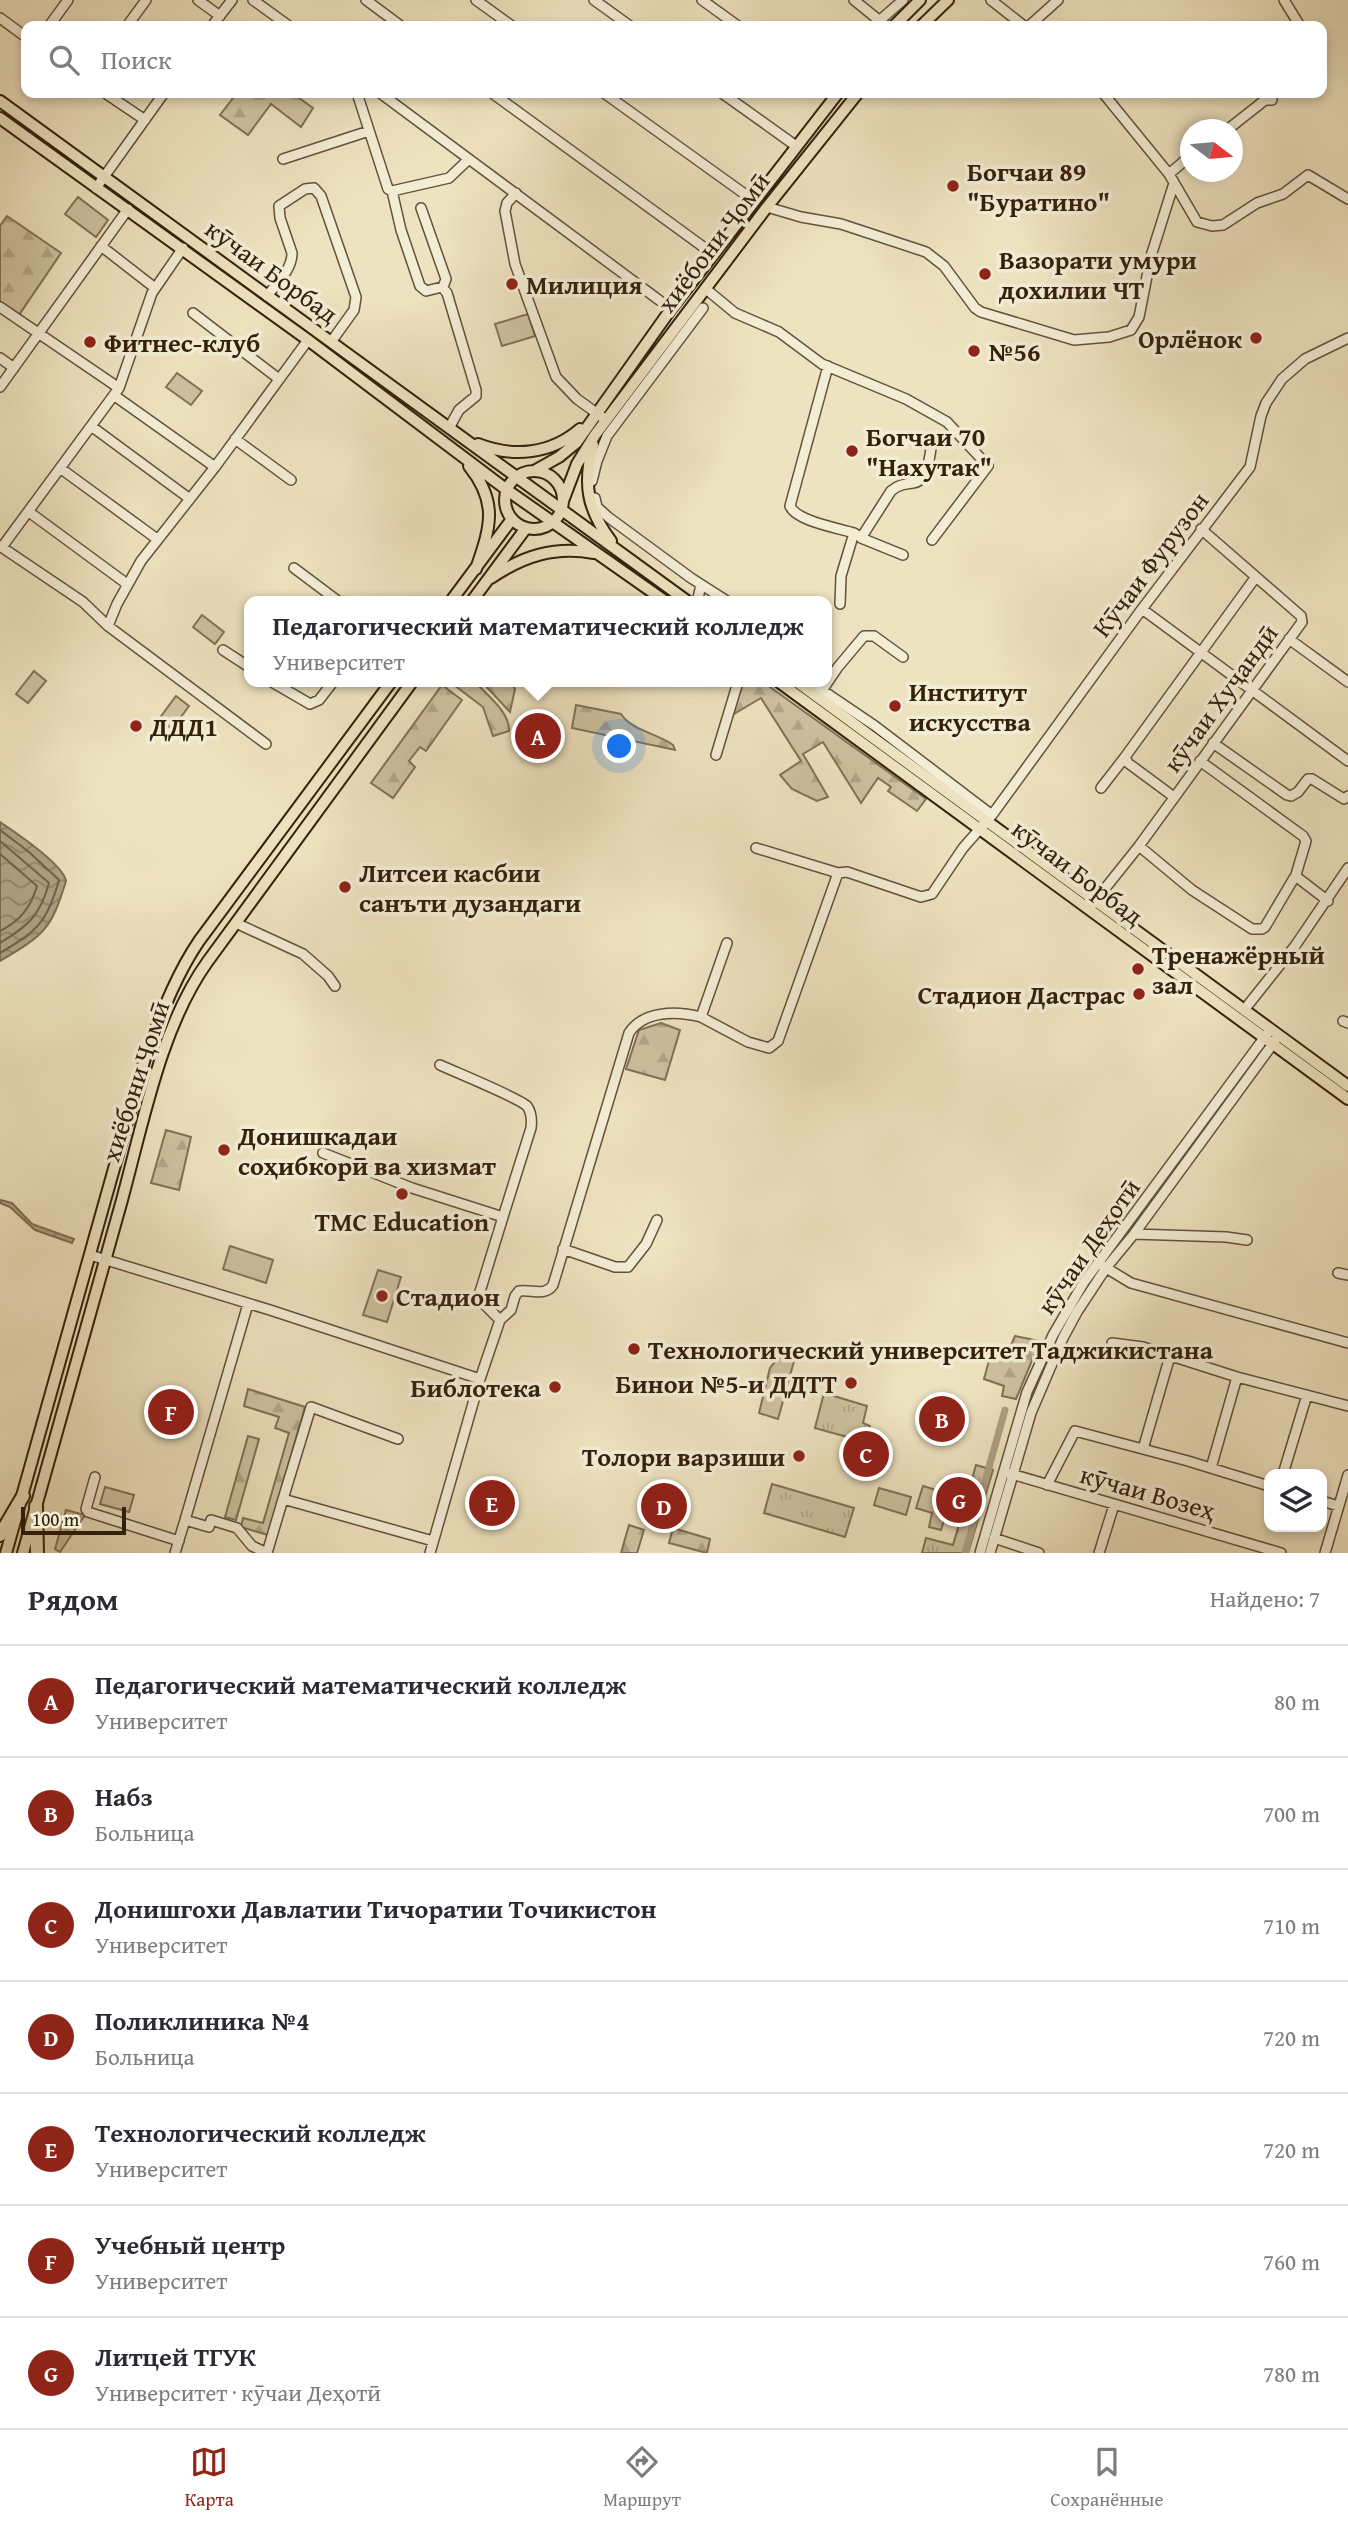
<!DOCTYPE html>
<html lang="ru">
<head>
<meta charset="utf-8">
<style>
  body { margin:0; font-family:"Gentium Book Plus",serif; background:#f7f7f7; color:#2b2b33 }
  .controls { position:absolute; right:21px; bottom:21px; display:grid; overflow:hidden; border-radius:14px; box-shadow:0 4px 10px #0003 }
  .controls button { width:63px; height:63px; display:grid; place-items:center; padding:0; border:0; border-bottom:2px solid #e1e1e2; background:#fff; color:#2b2b33; font:35px sans-serif }
  .compass { position:absolute; left:1180px; top:119px; width:63px; height:63px; border-radius:50%; background:#fff; box-shadow:0 4px 10px #0003; rotate:106deg }
  .scale { position:absolute; left:21px; bottom:18px; width:105px; box-sizing:border-box; padding-left:7px; border:4px solid #33210c; border-top:0; font-size:19px; line-height:24px; white-space:nowrap; color:#33210c; -webkit-text-stroke:5px #f4edd6; paint-order:stroke }
  .you { position:absolute; left:620px; top:747px; width:24px; height:24px; margin:-18px; border:5px solid #fff; border-radius:50%; background:#1a73e8; box-shadow:0 0 0 10px #1a73e833 }
  .badge { display:grid; place-items:center; width:46px; height:46px; border-radius:50%; background:#8f2418; color:#fff; font-size:23px; font-weight:700 }
  .pin { position:absolute; translate:-50% -50%; border:4px solid #fff; box-shadow:0 2px 7px #0006 }
  .popup { position:absolute; left:244px; top:596px; width:588px; height:91px; box-sizing:border-box; display:grid; place-content:center; border-radius:14px; background:#fff; filter:drop-shadow(0 2px 5px #0005); font-size:23px; white-space:nowrap; color:#7c7c81 }
  .popup b { font-size:26px; color:#2b2b33 }
  .popup::after { content:''; position:absolute; left:50%; top:100%; margin-left:-14px; border:14px solid transparent; border-top-color:#fff }
  .list { margin:0; padding:0; list-style:none }
  h2 { display:flex; justify-content:space-between; align-items:center; height:91px; margin:0; padding:0 28px; font-size:30px }
  h2 small { font-size:23px; font-weight:400; color:#7c7c81 }
  .list li { display:grid; grid-template-columns:46px 1fr auto; gap:21px; align-items:center; box-sizing:border-box; height:112px; padding:0 28px; border-top:2px solid #e1e1e2 }
  .list b { display:block; font-size:26px; white-space:nowrap }
  .list p { margin:0; font-size:23px; white-space:nowrap; color:#7c7c81 }
  .list em { font-size:23px; font-style:normal; color:#7c7c81 }
  .icon { flex:none; width:38px; height:38px; fill:none; stroke:currentColor; stroke-width:2; stroke-linecap:round; stroke-linejoin:round }
  .map { position:relative; flex:none; width:1348px; height:1553px; overflow:hidden }
  .search { position:absolute; background:#fff; box-shadow:0 4px 10px #0003; left:21px; right:21px; top:21px; height:77px; display:flex; align-items:center; gap:18px; box-sizing:border-box; padding:0 24px; border-radius:14px; color:#7c7c81; font-size:26px }
  .sheet { height:875px; background:#fff }
  nav { display:flex; justify-content:space-around; align-items:center; box-sizing:border-box; height:98px; border-top:2px solid #e1e1e2; background:#fff; font-size:19px; color:#7c7c81 }
  nav a { display:grid; justify-items:center; gap:4px }
  nav .on { color:#8f2418 }
  .map>svg:first-child { display:block }
  .grass { fill:url(#grass-tufts); stroke:#807256; stroke-width:2 }
  .forest { fill:url(#forest-firs); stroke:#807256; stroke-width:2 }
  .pitch { fill:#cec2a1; stroke:#807256; stroke-width:2 }
  .water { fill:url(#water-waves); stroke:#7d6e53; stroke-width:2 }
  .lines { fill:none; stroke-linecap:round; stroke-linejoin:round }
  .shore { stroke:#706148; stroke-width:2 }
  .canal { stroke:#aea183; stroke-width:7 }
  .minor-casing { stroke:#625239; stroke-width:12 }
  .major-casing { stroke:#33210c; stroke-width:14 }
  .highway-casing { stroke:#33210c; stroke-width:16 }
  .minor { stroke:#f4edd6; stroke-width:9 }
  .major { stroke:#eee3c0; stroke-width:10 }
  .highway { stroke:#eee3c0; stroke-width:12 }
  .poi-dot { fill:#8f2418; stroke:#f4edd6; stroke-width:2.5 }
  .labels { text-anchor:middle; dominant-baseline:central; stroke-width:7; stroke-linejoin:round; paint-order:stroke }
  .poi-label { font-size:26px; font-weight:bold; fill:#33210c; stroke:#f4edd6; text-anchor:start }
  .street-label { font-size:26px; fill:#33210c; stroke:#f4edd6 }
</style>
</head>
<body>
<div class="map">
<svg width="1348" height="1553" viewBox="0 0 1348 1553">
  <defs>
    <pattern id="grass-tufts" width="24" height="20" patternUnits="userSpaceOnUse" patternTransform="scale(1.75)"><rect width="24" height="20" fill="#cec2a1"/><path d="M3 7l-1-3M5 7V3M7 7l1-3M15 17l-1-3M17 17v-4M19 17l1-3" fill="none" stroke="#b1a689"/></pattern>
    <pattern id="forest-firs" width="22" height="20" patternUnits="userSpaceOnUse" patternTransform="scale(1.75)"><rect width="22" height="20" fill="#cec2a1"/><path d="M5 1l3.5 6h-7zM16 11l3.5 6h-7z" fill="#b1a689"/></pattern>
    <pattern id="water-waves" width="16" height="10" patternUnits="userSpaceOnUse" patternTransform="scale(1.75)"><rect width="16" height="10" fill="#aea183"/><path d="M0 5q4-4 8 0t8 0" fill="none" stroke="#8e836a"/></pattern>
  </defs>
  <rect width="100%" height="100%" fill="#eee3c0"/>
  <filter id="stains"><feTurbulence type="fractalNoise" baseFrequency=".00286" numOctaves="4"/><feColorMatrix values="0 0 0 0 .2 0 0 0 0 .09 0 0 0 0 .02 0 0 0 .5 -.17"/></filter>
  <radialGradient id="worn" r=".72"><stop offset=".6" stop-color="#630" stop-opacity="0"/><stop offset="1" stop-color="#630" stop-opacity=".3"/></radialGradient>
  <path class="grass" d="M 824,1393 L 867,1406 L 863,1423 L 870,1426 L 865,1442 L 815,1428 Z
    M 976,1465 L 993,1470 L 968,1553 L 922,1553 L 926,1538 L 953,1545 Z
    M 772,1484 L 854,1508 L 845,1537 L 764,1513 Z
    M 923,1486 L 952,1495 L 941,1530 L 929,1527 L 932,1513 L 916,1508 Z"/>
  <path class="forest" d="M 237,93 L 292,93 L 313,108 L 301,127 L 271,104 L 248,135 L 220,115 Z
    M 7,216 L 61,253 L 19,315 L 0,302 L 0,226 Z
    M 450,682 L 475,682 C 486,694 510,712 509,731 L 493,736 L 483,707 Z
    M 482,682 L 511,682 L 515,689 L 510,712 Z
    M 744,682 L 763,682 L 926,799 L 917,811 L 888,791 L 891,787 L 878,778 L 861,803 L 823,742 L 803,754 L 828,797 L 817,801 L 792,789 L 780,775 L 801,761 L 761,698 L 734,714 L 731,713 Z
    M 442,685 L 462,700 L 426,751 L 420,747 L 409,761 L 415,767 L 393,798 L 371,783 Z
    M 576,705 L 621,714 C 632,731 657,733 673,745 L 675,750 L 572,728 Z
    M 661,1023 L 680,1030 L 665,1080 L 626,1069 L 639,1030 Z
    M 166,1130 L 191,1137 L 179,1190 L 151,1183 Z
    M 1015,1336 L 1040,1341 L 1016,1399 L 1002,1396 L 1004,1386 L 984,1379 L 993,1346 L 1009,1350 Z
    M 248,1389 L 305,1407 L 268,1535 L 241,1527 L 243,1518 L 263,1523 L 289,1433 L 275,1428 L 279,1417 L 244,1406 Z
    M 248,1436 L 259,1439 L 236,1520 L 225,1517 Z
    M 66,1510 L 85,1515 L 60,1552 L 55,1549 Z
    M 629,1525 L 644,1530 L 637,1553 L 621,1553 Z
    M 673,1528 L 710,1539 L 707,1553 L 669,1543 Z"/>
  <path class="pitch" d="M 78,197 L 108,220 L 96,237 L 65,214 Z
    M 528,314 L 535,336 L 502,346 L 495,324 Z
    M 177,373 L 202,391 L 191,405 L 166,387 Z
    M 202,615 L 224,632 L 215,644 L 193,627 Z
    M 34,671 L 46,681 L 28,703 L 16,694 Z
    M 176,696 L 189,706 L 172,729 L 159,719 Z
    M 230,1246 L 273,1260 L 266,1283 L 223,1269 Z
    M 378,1270 L 401,1277 L 387,1322 L 363,1315 Z
    M 796,1354 L 778,1419 L 759,1413 L 770,1368 L 778,1358 Z
    M 105,1487 L 134,1495 L 129,1512 L 100,1504 Z
    M 879,1488 L 911,1497 L 906,1515 L 874,1505 Z"/>
  <path class="water" d="M 0,822 C 15,832 63,864 66,881 C 51,930 44,935 0,961 Z
    M 0,1200 L 12,1203 L 32,1224 L 74,1239 L 72,1243 L 35,1230 L 10,1207 L 0,1203 Z"/>
  <g class="lines">
    <path class="shore" d="M 0,830 L 29,852 L 59,880 C 47,923 37,931 0,953
      M 0,841 L 49,883 C 40,916 28,926 0,943
      M 0,854 L 37,886 C 31,907 20,921 0,931"/>
    <path class="canal" d="M 965,1553 L 1005,1410"/>
    <g class="minor-casing">
      <path id="minor" d="M 198,0 L 220,16
        M 253,0 L 289,26
        M 366,0 L 401,26
        M 476,0 L 512,26
        M 594,0 L 630,26
        M 702,0 L 738,26
        M 854,0 L 886,26
        M 991,0 L 1024,26
        M 1284,0 L 1300,26
        M 0,18 L 26,37
        M 879,21 L 903,0
        M 49,26 L 68,0
        M 127,26 L 146,0
        M 212,26 L 232,0
        M 1029,26 L 1058,0
        M 105,93 L 145,120
        M 357,93 L 388,189 L 392,191 L 449,178 L 469,159
        M 380,93 L 671,309
        M 492,93 L 713,254
        M 604,93 L 753,200
        M 722,93 L 796,146
        M 1103,93 L 1169,174 L 1197,222 L 1212,226 L 1223,225 L 1257,203 L 1283,194 L 1308,175 L 1348,199
        M 1227,130 L 1265,100 L 1272,100
        M 283,159 L 369,131
        M 1169,174 L 1190,156
        M 96,188 L 164,93
        M 392,191 L 401,230 L 420,286 L 426,291 L 442,287 L 447,293 L 476,390 L 476,396 L 459,410 L 449,428
        M 516,193 L 507,203 L 505,211 L 515,264 L 556,377 L 577,399 L 602,417
        M 767,207 L 801,217 L 841,224 L 926,252 L 944,266 L 975,308 L 981,312 L 1074,340 L 1109,337 L 1131,330 L 1139,317 L 1151,256 L 1174,183
        M 421,208 L 446,279 L 443,287
        M 101,246 L 155,288
        M 706,289 L 735,313 L 779,332 L 822,364 L 906,399 L 947,422 L 988,466 L 932,540
        M 267,296 C 277,283 292,270 292,253 L 280,218 L 279,206 L 305,189 L 314,188 L 321,196 L 356,297 L 354,310 L 331,342
        M 0,307 L 119,388
        M 193,313 L 279,379
        M 0,358 L 14,368
        M 828,366 L 790,506 C 796,521 838,528 854,533
        M 0,387 L 128,209
        M 115,396 L 215,467
        M 91,426 L 190,499
        M 235,439 L 291,480
        M 60,468 L 157,539
        M 592,481 L 597,461 L 607,436 L 703,308
        M 595,498 L 597,507 L 608,517 L 691,578 L 727,601
        M 29,512 L 127,584
        M 0,546 L 83,602 L 108,626 L 266,744
        M 2,547 L 119,388 L 152,293 L 183,248
        M 903,555 L 861,538 L 891,491 C 898,485 904,484 913,483 C 929,481 929,457 932,443
        M 294,568 L 338,601
        M 700,601 L 698,598 L 701,585
        M 840,604 L 841,576 L 854,533 L 857,535
        M 1142,609 L 1348,761
        M 108,626 L 117,604 L 141,561 L 215,467 L 308,340
        M 1289,639 L 1348,682
        M 223,650 L 249,667
        M 272,682 L 310,704 L 319,700 L 333,682
        M 810,682 L 875,726 L 992,815
        M 819,695 L 838,667 L 864,636 L 874,636 L 903,657
        M 1213,743 L 1287,795 L 1291,796 L 1298,792 L 1308,779 L 1312,779 L 1344,799 L 1348,796
        M 716,755 L 738,682
        M 1200,761 L 1303,836 L 1306,841 L 1295,878
        M 1101,788 L 1125,757
        M 1174,797 L 1128,763 L 1125,757 L 1255,578
        M 1139,846 L 1192,890 L 1252,929 L 1262,929 L 1265,927 L 1294,878 L 1298,878 L 1328,901
        M 756,848 L 838,873
        M 1091,906 L 1139,846 L 1302,622 L 1301,616 L 1201,529
        M 238,924 L 303,954 L 328,976 L 335,986
        M 727,943 L 701,1017 L 748,1042 L 769,1048 L 778,1041 L 838,873 L 847,872 L 921,897 L 932,894 L 963,848 L 992,815 L 1142,609 L 1250,467 L 1261,416 L 1266,403 L 1282,379 L 1305,359 L 1348,338
        M 1244,1010 L 1295,946 L 1348,868
        M 1343,1021 L 1348,1023
        M 440,1065 C 455,1072 519,1098 527,1106 C 532,1113 532,1120 531,1128 L 503,1217
        M 323,1153 L 412,1188 L 503,1217 L 479,1295 L 481,1301 L 500,1320 L 480,1379
        M 1134,1234 L 1226,1237 L 1247,1240
        M 563,1249 L 615,1267 L 628,1267 L 646,1244 L 657,1220
        M 90,1255 L 270,1310 L 480,1379 L 430,1553
        M 1103,1266 L 1131,1283 L 1348,1343
        M 1338,1273 L 1348,1275
        M 248,1304 L 185,1520 L 209,1527 L 211,1520 L 237,1528 L 252,1546 L 267,1553
        M 500,1320 L 511,1310 L 515,1296 L 519,1291 C 532,1289 545,1297 553,1285 L 629,1033 C 644,1010 677,1011 701,1017
        M 1112,1343 L 1143,1347 L 1237,1377 L 1348,1406
        M 1143,1449 L 1170,1356
        M 1211,1468 L 1237,1377
        M 1008,1473 L 1281,1553
        M 1283,1474 L 1307,1395
        M 95,1477 L 86,1509 L 88,1512 L 179,1541
        M 1047,1485 L 1075,1431 L 1188,1461 L 1269,1486
        M 283,1499 L 311,1407 L 398,1439
        M 1322,1501 L 1338,1506
        M 994,1538 L 1039,1553
        M 175,1553 L 185,1520
        M 267,1553 L 283,1499 L 433,1541
        M 980,1553 L 1027,1392 L 1053,1335 L 1084,1282 L 1267,1034
        M 990,1553 L 1031,1413 L 1063,1338 L 1077,1312 L 1106,1268 L 1134,1234 L 1275,1041
        M 1099,1553 L 1114,1505
        M 1325,1553 L 1348,1475"/>
    </g>
    <g class="major-casing">
      <path id="major" d="M 894,26 L 920,0
        M 921,26 L 948,0
        M 0,101 L 687,601
        M 0,118 L 308,340 L 507,490 L 665,601
        M 478,444 C 514,458 551,454 580,429
        M 593,445 C 583,484 587,509 611,541
        M 469,466 C 499,503 490,528 476,569
        M 534,471 L 559,457 L 576,443 L 671,309 L 838,93
        M505 500a29 29 0 1 1 58 0a29 29 0 1 1-58 0Z
        M 563,501 L 577,464 L 595,435 L 767,207 L 858,93
        M 491,578 C 523,556 554,546 594,553
        M 451,601 L 512,519
        M 472,601 L 526,528
        M 779,682 L 1348,1099
        M 797,682 L 1348,1086
        M 6,1553 L 147,1051 C 162,1013 176,975 199,941 L 391,682
        M 23,1553 C 56,1435 89,1318 122,1200 C 143,1123 161,1026 208,961 L 412,682"/>
    </g>
    <g class="highway-casing">
      <path id="highway" d="M 36,1506 L 37,1553
        M 0,1535 L 23,1496"/>
    </g>
    <use href="#minor" class="minor"/>
    <use href="#major" class="major"/>
    <use href="#highway" class="highway"/>
  </g>
  <g class="poi-dot">
    <circle cx="953" cy="186" r="7"/>
    <circle cx="985" cy="274" r="7"/>
    <circle cx="512" cy="284" r="7"/>
    <circle cx="1256" cy="338" r="7"/>
    <circle cx="90" cy="342" r="7"/>
    <circle cx="974" cy="351" r="7"/>
    <circle cx="852" cy="451" r="7"/>
    <circle cx="895" cy="706" r="7"/>
    <circle cx="136" cy="726" r="7"/>
    <circle cx="345" cy="887" r="7"/>
    <circle cx="1138" cy="969" r="7"/>
    <circle cx="1139" cy="994" r="7"/>
    <circle cx="224" cy="1150" r="7"/>
    <circle cx="402" cy="1194" r="7"/>
    <circle cx="382" cy="1296" r="7"/>
    <circle cx="634" cy="1349" r="7"/>
    <circle cx="851" cy="1383" r="7"/>
    <circle cx="555" cy="1387" r="7"/>
    <circle cx="799" cy="1456" r="7"/>
  </g>
  <g class="labels">
    <g class="poi-label">
      <text x="967" y="171">Богчаи 89<tspan x="967" dy="30">"Буратино"</tspan></text>
      <text x="999" y="259">Вазорати умури<tspan x="999" dy="30">дохилии ЧТ</tspan></text>
      <text x="526" y="284">Милиция</text>
      <text x="1242" y="338" text-anchor="end">Орлёнок</text>
      <text x="104" y="342">Фитнес-клуб</text>
      <text x="988" y="351">№56</text>
      <text x="866" y="436">Богчаи 70<tspan x="866" dy="30">"Нахутак"</tspan></text>
      <text x="909" y="691">Институт<tspan x="909" dy="30">искусства</tspan></text>
      <text x="150" y="726">ДДД1</text>
      <text x="359" y="872">Литсеи касбии<tspan x="359" dy="30">санъти дузандаги</tspan></text>
      <text x="1152" y="954">Тренажёрный<tspan x="1152" dy="30">зал</tspan></text>
      <text x="1125" y="994" text-anchor="end">Стадион Дастрас</text>
      <text x="238" y="1135">Донишкадаи<tspan x="238" dy="30">соҳибкорӣ ва хизмат</tspan></text>
      <text x="402" y="1221" text-anchor="middle">TMC Education</text>
      <text x="396" y="1296">Стадион</text>
      <text x="648" y="1349">Технологический университет Таджикистана</text>
      <text x="837" y="1383" text-anchor="end">Бинои №5-и ДДТТ</text>
      <text x="541" y="1387" text-anchor="end">Библотека</text>
      <text x="785" y="1456" text-anchor="end">Толори варзиши</text>
    </g>
    <g class="street-label">
      <text transform="translate(713 242) rotate(-53)">хиёбони Ҷомӣ</text>
      <text transform="translate(272 271) rotate(36)">кӯчаи Борбад</text>
      <text transform="translate(1150 564) rotate(-53)">Кӯчаи Фурузон</text>
      <text transform="translate(1220 698) rotate(-54)">кӯчаи Хуҷандӣ</text>
      <text transform="translate(1078 872) rotate(37)">кӯчаи Борбад</text>
      <text transform="translate(135 1081) rotate(-72)">хиёбони Ҷомӣ</text>
      <text transform="translate(1088 1246) rotate(-55)">кӯчаи Деҳотӣ</text>
      <text transform="translate(1148 1492) rotate(16)">кӯчаи Возеҳ</text>
    </g>
  </g>
  <rect width="100%" height="100%" filter="url(#stains)"/>
  <rect width="100%" height="100%" fill="url(#worn)"/>
</svg>
<div class="controls">
<button><svg class="icon" aria-label="layers" viewBox="0 0 24 24"><path d="M12 4l9 5-9 5-9-5zM3 14l9 5 9-5"/></svg></button>
</div>
<svg class="compass" viewBox="-18 -18 36 36"><path d="M0-13l5 13h-10z" fill="#e53935"/><path d="M0 13l5-13h-10z" fill="#7c7c81"/></svg>
<div class="scale">100 m</div>
<div class="you"></div>
<div class="pin badge" style="left:538px;top:736px">A</div>
<div class="popup"><b>Педагогический математический колледж</b>Университет</div>
<div class="pin badge" style="left:942px;top:1419px">B</div>
<div class="pin badge" style="left:866px;top:1454px">C</div>
<div class="pin badge" style="left:664px;top:1506px">D</div>
<div class="pin badge" style="left:492px;top:1503px">E</div>
<div class="pin badge" style="left:171px;top:1412px">F</div>
<div class="pin badge" style="left:959px;top:1500px">G</div>
<div class="search"><svg class="icon" aria-label="search" viewBox="0 0 24 24"><circle cx="10" cy="10" r="6"/><path d="M15 15l6 6"/></svg>Поиск</div>
</div>
<section class="sheet">
<h2>Рядом<small>Найдено: 7</small></h2>
<ul class="list">
<li><span class="badge">A</span><div><b>Педагогический математический колледж</b><p>Университет</p></div><em>80 m</em></li>
<li><span class="badge">B</span><div><b>Набз</b><p>Больница</p></div><em>700 m</em></li>
<li><span class="badge">C</span><div><b>Донишгохи Давлатии Тичоратии Точикистон</b><p>Университет</p></div><em>710 m</em></li>
<li><span class="badge">D</span><div><b>Поликлиника №4</b><p>Больница</p></div><em>720 m</em></li>
<li><span class="badge">E</span><div><b>Технологический колледж</b><p>Университет</p></div><em>720 m</em></li>
<li><span class="badge">F</span><div><b>Учебный центр</b><p>Университет</p></div><em>760 m</em></li>
<li><span class="badge">G</span><div><b>Литцей ТГУК</b><p>Университет · кӯчаи Деҳотӣ</p></div><em>780 m</em></li>
</ul>
</section>
<nav>
<a class="on"><svg class="icon" aria-label="map" viewBox="0 0 24 24"><path d="M3 6l6-2 6 2 6-2v14l-6 2-6-2-6 2zM9 4v14M15 6v14"/></svg>Карта</a>
<a><svg class="icon" aria-label="directions" viewBox="0 0 24 24"><path d="M12 3l9 9-9 9-9-9zM9 14v-3h6M13 9l2 2-2 2"/></svg>Маршрут</a>
<a><svg class="icon" aria-label="saved" viewBox="0 0 24 24"><path d="M7 4h10v16l-5-4-5 4z"/></svg>Сохранённые</a>
</nav>
</body>
</html>
